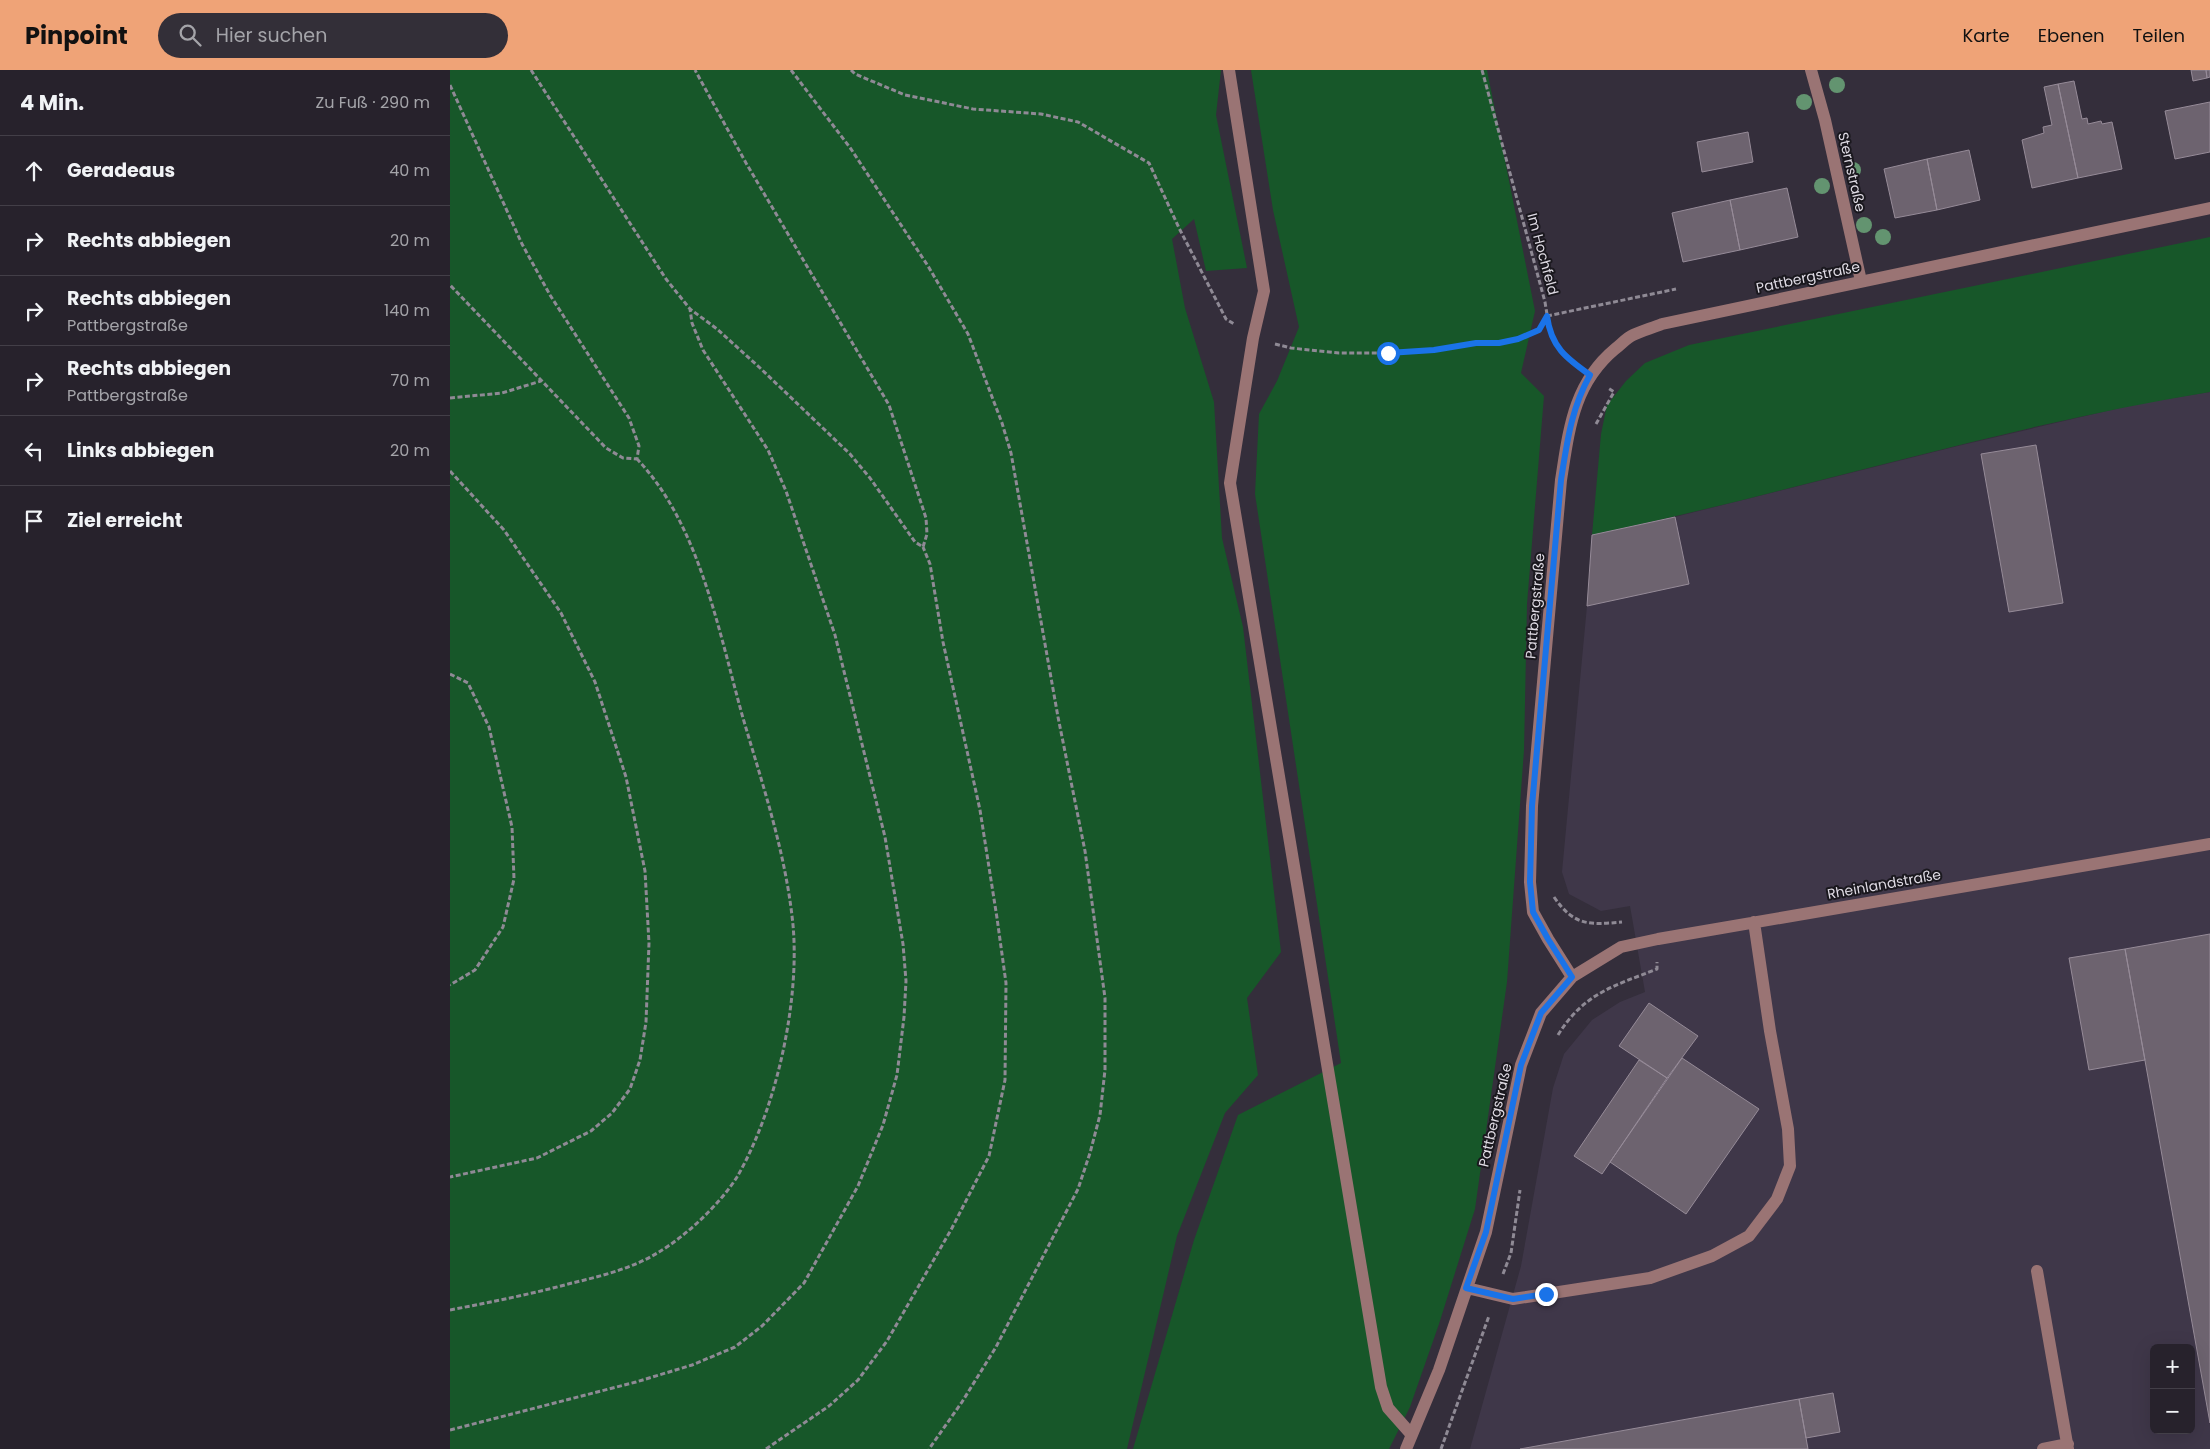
<!DOCTYPE html>
<html lang="de">
<head>
<meta charset="utf-8">
<style>
  body { margin:0; font-family:Poppins,sans-serif; background:#332f38; color:#f1f3f6 }
  .controls { position:absolute; right:15px; bottom:15px; display:grid; overflow:hidden; border-radius:8px; box-shadow:0 5px 20px #0002 }
  .controls button { width:45px; height:45px; display:grid; place-items:center; padding:0; border:0; border-bottom:1px solid #433f48; background:#27222c; color:#f1f3f6; font:25px sans-serif }
  .stop { position:absolute; width:15px; height:15px; margin:-11px; border:4px solid #1a73e8; border-radius:50%; background:#fff }
  .stop.end { background:#1a73e8; border-color:#fff; box-shadow:0 1px 5px #0008 }
  .list { margin:0; padding:0; list-style:none }
  h2 { display:flex; justify-content:space-between; align-items:center; height:65px; margin:0; padding:0 20px; font-size:21px }
  h2 small { font-size:16px; font-weight:400; color:#a4a4a9 }
  .list li { display:grid; grid-template-columns:32px 1fr auto; gap:15px; align-items:center; box-sizing:border-box; height:70px; padding:0 20px; border-top:1px solid #433f48 }
  .list b { display:block; font-size:19px; white-space:nowrap }
  .list p { margin:0; font-size:16px; white-space:nowrap; color:#a4a4a9 }
  .list em { font-size:16px; font-style:normal; color:#a4a4a9 }
  .icon { flex:none; width:28px; height:28px; fill:none; stroke:currentColor; stroke-width:2; stroke-linecap:round; stroke-linejoin:round }
  .map { position:relative; flex:none; width:1760px; height:1379px; overflow:hidden }
  header { display:flex; align-items:center; gap:30px; box-sizing:border-box; height:70px; padding:0 25px; background:#efa377; color:#111 }
  header strong { font-size:24px }
  nav { display:flex; gap:28px; margin-inline-start:auto; font-size:18px }
  .search { width:350px; height:45px; background:#332f38; display:flex; align-items:center; gap:12px; box-sizing:border-box; padding:0 18px; border-radius:28px; color:#a4a4a9; font-size:19px }
  main { display:flex }
  aside { flex:1; background:#27222c }
  .map>svg:first-child { display:block }
  .built { fill:#3f3749; fill-rule:evenodd }
  .green { fill:#175729 }
  .building { fill:#6d636f; stroke:#968b98 }
  .lines { fill:none; stroke-linecap:round; stroke-linejoin:round }
  .path { stroke:#8f8a95; stroke-width:3; stroke-dasharray:5 2.5; stroke-linecap:butt }
  .minor { stroke:#9a7474; stroke-width:12 }
  .tree { fill:#639470 }
  .route { stroke:#1a73e8; stroke-width:6 }
  .labels { text-anchor:middle; dominant-baseline:central; stroke-width:4; stroke-linejoin:round; paint-order:stroke }
  .street-label { font-size:14px; fill:#dedae3; stroke:#1a181e }
</style>
</head>
<body>
<header>
<strong>Pinpoint</strong>
<div class="search"><svg class="icon" aria-label="search" viewBox="0 0 24 24"><circle cx="10" cy="10" r="6"/><path d="M15 15l6 6"/></svg>Hier suchen</div>
<nav><a>Karte</a><a>Ebenen</a><a>Teilen</a></nav>
</header>
<main>
<aside>
<h2>4 Min.<small>Zu Fuß · 290 m</small></h2>
<ul class="list">
<li><svg class="icon" aria-label="ahead" viewBox="0 0 24 24"><path d="M12 20V5M6 11l6-6 6 6"/></svg><div><b>Geradeaus</b></div><em>40 m</em></li>
<li><svg class="icon" aria-label="right" viewBox="0 0 24 24"><path d="M7 20v-9h11M14 6l5 5-5 5"/></svg><div><b>Rechts abbiegen</b></div><em>20 m</em></li>
<li><svg class="icon" aria-label="right" viewBox="0 0 24 24"><path d="M7 20v-9h11M14 6l5 5-5 5"/></svg><div><b>Rechts abbiegen</b><p>Pattbergstraße</p></div><em>140 m</em></li>
<li><svg class="icon" aria-label="right" viewBox="0 0 24 24"><path d="M7 20v-9h11M14 6l5 5-5 5"/></svg><div><b>Rechts abbiegen</b><p>Pattbergstraße</p></div><em>70 m</em></li>
<li><svg class="icon" aria-label="left" viewBox="0 0 24 24"><path d="M17 20v-9H6M10 6l-5 5 5 5"/></svg><div><b>Links abbiegen</b></div><em>20 m</em></li>
<li><svg class="icon" aria-label="arrive" viewBox="0 0 24 24"><path d="M6 21V4h12l-3 4 3 4H6"/></svg><div><b>Ziel erreicht</b></div></li>
</ul>
</aside>
<div class="map">
<svg width="1760" height="1379" viewBox="0 0 1760 1379">
  <rect width="100%" height="100%" fill="#342e3b"/>
  <path class="built" d="M 1760,322 L 1760,1379 L 1020,1379 L 1071,1196 L 1103,1018 L 1114,984 L 1142,950 L 1170,932 L 1195,922 L 1180,836 L 1151,841 L 1119,824 L 1112,802 L 1137,536 L 1142,465 L 1225,447 L 1508,376 L 1691,333 ZM 1704,1278 L 1741,1278 L 1741,1360 L 1704,1360 Z"/>
  <path class="green" d="M 0,0 L 771,0 L 766,45 L 797,198 L 756,201 L 744,149 L 722,169 L 735,238 L 764,332 L 772,468 L 793,557 L 831,882 L 797,928 L 808,1005 L 775,1043 L 727,1166 L 677,1379 L 0,1379 Z
    M 801,0 L 1037,0 L 1085,241 L 1071,303 L 1094,326 L 1077,534 L 1074,680 L 1057,912 L 1025,1139 L 989,1254 L 960,1337 L 939,1379 L 683,1379 L 744,1170 L 788,1045 L 891,993 L 805,424 L 809,344 L 827,311 L 849,257 L 823,140 Z
    M 1760,167 L 1760,322 C 1551,356 1349,421 1142,465 L 1151,364 L 1157,335 L 1176,311 L 1195,293 L 1239,275 Z"/>
  <path class="building" d="M 1741,0 L 1756,0 L 1757,8 L 1743,11 Z
    M 1756,0 L 1760,0 L 1760,7 L 1757,8 Z
    M 1624,11 L 1632,49 L 1637,48 L 1638,54 L 1651,51 L 1652,54 L 1662,52 L 1672,99 L 1628,108 L 1608,14 Z
    M 1608,14 L 1628,108 L 1582,118 L 1572,70 L 1594,63 L 1593,57 L 1602,55 L 1594,17 Z
    M 1760,32 L 1760,82 L 1725,89 L 1715,41 Z
    M 1298,62 L 1303,92 L 1252,102 L 1247,72 Z
    M 1519,80 L 1530,130 L 1487,140 L 1477,89 Z
    M 1477,89 L 1487,140 L 1445,148 L 1434,99 Z
    M 1337,118 L 1348,167 L 1290,180 L 1280,130 Z
    M 1280,130 L 1290,180 L 1233,192 L 1222,143 Z
    M 1586,375 L 1613,533 L 1559,542 L 1531,384 Z
    M 1225,447 L 1239,514 L 1137,536 L 1142,465 Z
    M 1760,864 L 1760,1353 L 1675,879 Z
    M 1675,879 L 1695,990 L 1639,1000 L 1619,888 Z
    M 1199,933 L 1248,966 L 1217,1008 L 1169,976 Z
    M 1232,988 L 1309,1039 L 1236,1144 L 1160,1092 Z
    M 1189,990 L 1217,1008 L 1152,1104 L 1124,1086 Z
    M 1383,1323 L 1390,1362 L 1356,1368 L 1349,1329 Z
    M 1349,1329 L 1358,1379 L 1070,1379 Z"/>
  <g class="lines">
    <path class="path" d="M 81,0 L 216,209 L 240,239 L 267,259 L 309,297 L 400,384 L 420,408 L 465,472 L 473,477 L 477,464 L 476,448 L 439,335 L 296,93 L 245,0
      M 341,0 L 401,79 L 478,196 L 518,264 L 552,353 L 561,383 L 608,647 L 635,781 L 655,928 L 655,1000 L 650,1045 L 640,1083 L 628,1119 L 546,1277 L 512,1332 L 479,1379
      M 401,0 L 405,4 L 455,25 L 523,39 L 591,44 L 628,52 L 699,93 L 729,158 L 776,249 L 784,254
      M 1032,0 L 1095,232 C 1099,257 1102,278 1124,294
      M 0,15 L 72,174 L 100,225 L 179,348 L 189,376 L 187,389 L 173,388 L 156,378 L 0,215
      M 1097,246 L 1226,219
      M 825,274 L 841,278 L 889,283 L 938,283 L 984,280 L 1026,273 L 1049,273 L 1068,269 L 1089,260 L 1097,246
      M 0,328 L 52,323 L 91,311
      M 1146,354 L 1164,322 L 1158,318
      M 0,401 L 54,460 L 111,543 L 145,612 L 176,707 L 195,801 L 199,873 L 196,952 L 190,990 L 180,1019 L 162,1043 L 141,1061 L 87,1088 L 0,1107
      M 0,604 L 18,613 L 39,657 L 62,757 L 64,809 L 53,857 L 25,900 L 0,915
      M 1104,827 C 1124,856 1139,855 1172,852
      M 1108,965 C 1134,923 1164,916 1207,899 L 1207,892
      M 1053,1204 L 1061,1183 L 1070,1120
      M 0,1240 C 41,1232 82,1224 122,1213 C 152,1206 183,1198 209,1182 C 236,1166 270,1134 287,1107 C 326,1040 350,932 343,855 C 336,784 313,716 293,648 C 269,563 250,455 187,389
      M 0,1360 L 186,1312 L 242,1295 L 285,1277 L 312,1256 L 354,1213 L 408,1116 L 433,1055 L 447,1005 L 454,947 L 456,911 L 453,874 L 435,767 L 385,565 L 336,421 L 318,380 L 253,280 L 242,253 L 240,239
      M 316,1379 L 379,1336 L 408,1310 L 437,1271 L 502,1158 L 539,1086 L 555,1010 L 556,913 L 547,848 L 530,740 L 493,572 L 480,494 L 473,477
      M 991,1379 L 1039,1246"/>
    <path class="minor" d="M 779,0 L 814,221 L 803,268 L 780,413 L 931,1317 L 938,1338 L 961,1364
      M 1361,0 L 1375,50 L 1411,211
      M 1122,907 L 1098,869 L 1083,842 L 1080,812 L 1082,736 L 1111,410 C 1119,360 1123,314 1165,279 C 1171,275 1176,268 1183,265 C 1192,261 1202,258 1212,254 L 1760,138
      M 1587,1201 L 1618,1379
      M 1017,1218 L 1063,1229 L 1200,1208 L 1262,1186 L 1299,1166 L 1327,1129 L 1340,1096 L 1338,1059 L 1320,961 L 1304,852
      M 956,1379 L 989,1300 L 1036,1162 L 1071,995 L 1091,943 L 1122,907 L 1171,877 L 1208,869 L 1760,774
      M 1593,1379 L 1618,1374"/>
  </g>
  <g class="tree">
    <circle cx="1387" cy="15" r="8"/>
    <circle cx="1354" cy="32" r="8"/>
    <circle cx="1403" cy="100" r="8"/>
    <circle cx="1372" cy="116" r="8"/>
    <circle cx="1414" cy="155" r="8"/>
    <circle cx="1433" cy="167" r="8"/>
  </g>
  <g class="lines">
    <path class="route" d="M 938,283 L 984,280 L 1026,273 L 1049,273 L 1068,269 L 1089,260 L 1097,246 C 1101,277 1116,288 1140,305 C 1121,339 1117,373 1111,410 L 1082,736 L 1080,812 L 1083,842 L 1098,869 L 1122,907 L 1091,943 L 1071,995 L 1036,1162 L 1016,1218 L 1063,1229 L 1096,1224"/>
  </g>
  <g class="labels">
    <g class="street-label">
      <text transform="translate(1402 102) rotate(77)">Sternstraße</text>
      <text transform="translate(1093 184) rotate(75)">Im Hochfeld</text>
      <text transform="translate(1358 207) rotate(-12)">Pattbergstraße</text>
      <text transform="translate(1085 536) rotate(-85)">Pattbergstraße</text>
      <text transform="translate(1434 814) rotate(-10)">Rheinlandstraße</text>
      <text transform="translate(1045 1045) rotate(-77)">Pattbergstraße</text>
    </g>
  </g>
</svg>
<div class="controls">
<button>+</button>
<button>−</button>
</div>
<div class="stop" style="left:938px;top:283px"></div>
<div class="stop end" style="left:1096px;top:1224px"></div>
</div>
</main>
</body>
</html>
